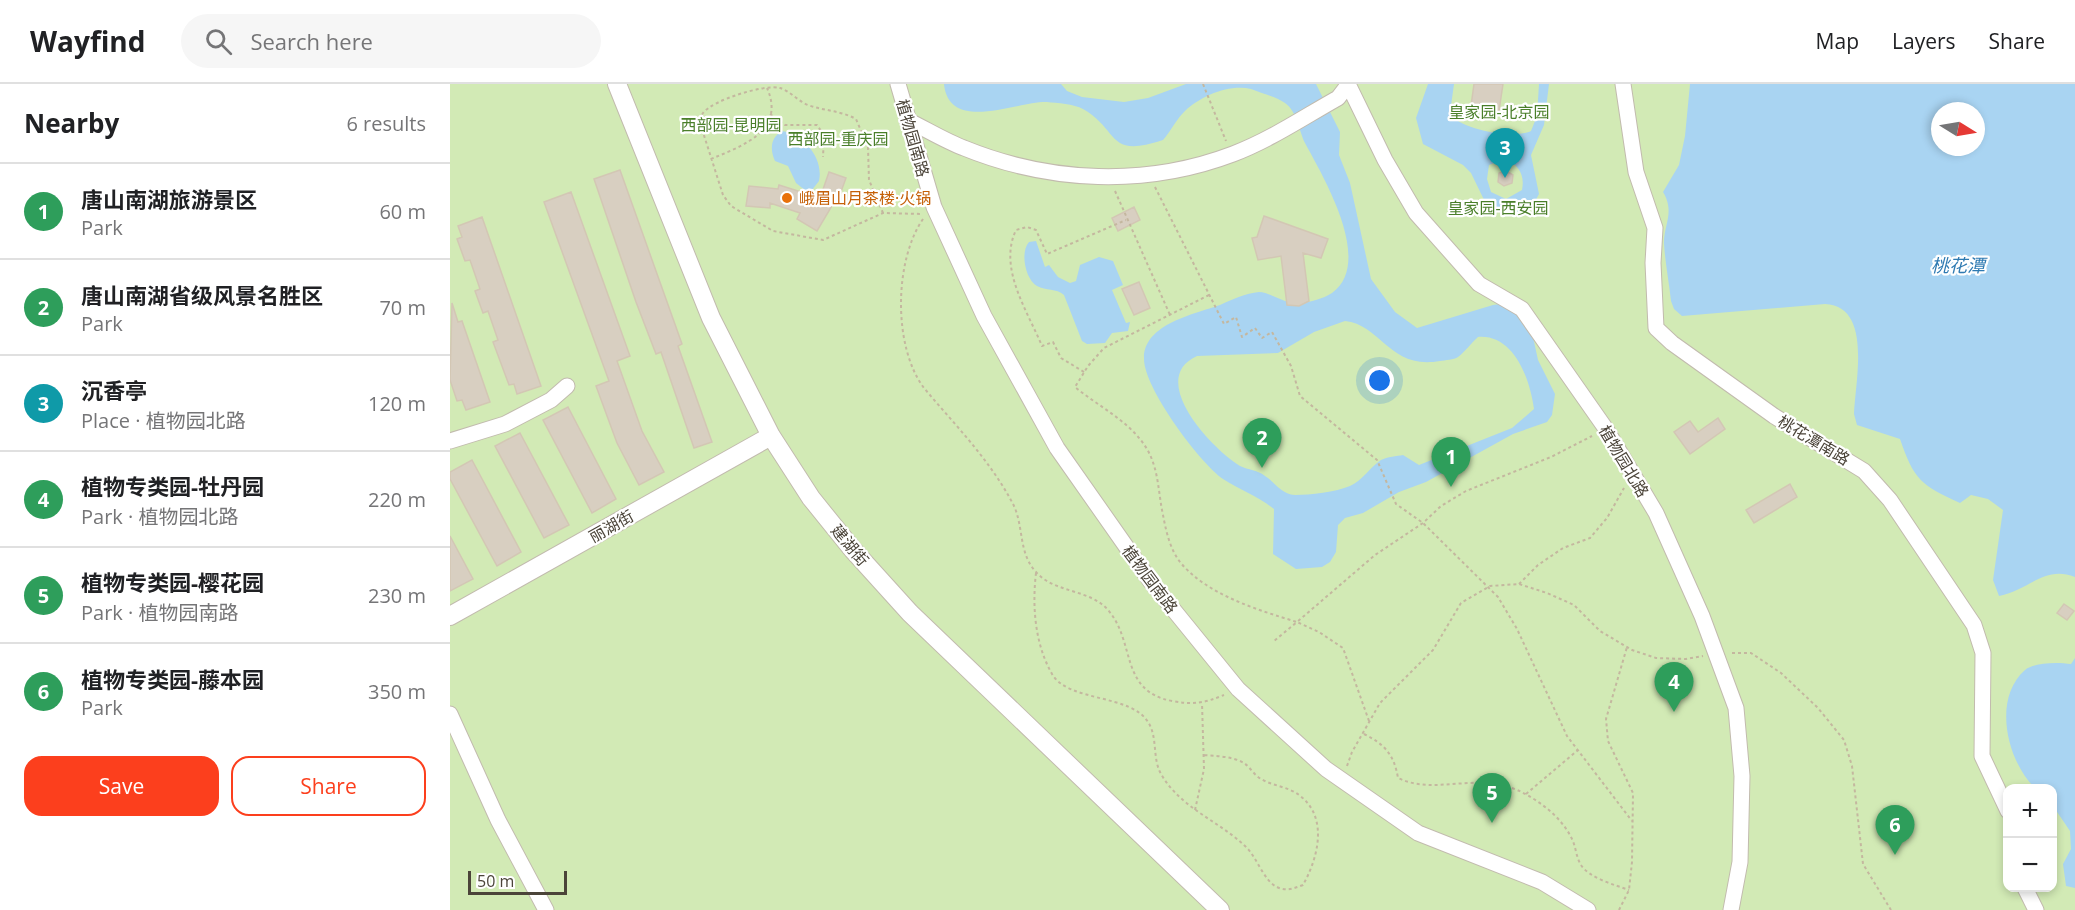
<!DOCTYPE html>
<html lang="en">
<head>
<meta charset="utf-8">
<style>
  body { margin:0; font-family:"Open Sans","Noto Sans SC",sans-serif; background:#f6f6f6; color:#202124 }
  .controls { position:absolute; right:18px; bottom:18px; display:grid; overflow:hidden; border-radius:12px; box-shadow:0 3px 9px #0003 }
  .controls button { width:54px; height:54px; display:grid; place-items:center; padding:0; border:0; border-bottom:2px solid #e0e0e0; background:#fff; color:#202124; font:30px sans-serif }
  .compass { position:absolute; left:1481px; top:18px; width:54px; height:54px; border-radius:50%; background:#fff; box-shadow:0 3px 9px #0003; rotate:101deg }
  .scale { position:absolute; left:18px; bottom:15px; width:99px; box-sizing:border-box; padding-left:6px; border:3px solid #4b4439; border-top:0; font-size:16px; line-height:21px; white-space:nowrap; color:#4b4439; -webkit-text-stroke:4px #fff; paint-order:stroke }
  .you { position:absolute; left:930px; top:297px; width:21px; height:21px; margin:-15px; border:4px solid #fff; border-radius:50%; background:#1a73e8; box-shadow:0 0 0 9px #1a73e833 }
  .badge { display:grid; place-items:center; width:39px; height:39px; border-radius:50%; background:#fc3f1d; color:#fff; font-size:20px; font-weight:700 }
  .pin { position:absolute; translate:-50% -50px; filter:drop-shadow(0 2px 3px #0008) }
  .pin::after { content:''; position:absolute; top:32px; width:21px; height:18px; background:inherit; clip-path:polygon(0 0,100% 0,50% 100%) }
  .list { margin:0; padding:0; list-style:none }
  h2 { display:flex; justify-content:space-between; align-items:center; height:78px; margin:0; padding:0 24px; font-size:26px }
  h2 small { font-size:20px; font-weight:400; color:#757577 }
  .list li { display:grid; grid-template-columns:39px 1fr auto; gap:18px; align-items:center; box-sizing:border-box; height:96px; padding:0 24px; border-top:2px solid #e0e0e0 }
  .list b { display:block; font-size:22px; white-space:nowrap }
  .list p { margin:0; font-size:20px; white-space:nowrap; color:#757577 }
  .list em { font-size:20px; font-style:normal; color:#757577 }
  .actions { display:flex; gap:12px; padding:18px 24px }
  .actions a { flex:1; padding:14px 0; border:2px solid #fc3f1d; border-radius:18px; text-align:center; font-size:21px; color:#fc3f1d }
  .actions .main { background:#fc3f1d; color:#fff }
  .icon { flex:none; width:33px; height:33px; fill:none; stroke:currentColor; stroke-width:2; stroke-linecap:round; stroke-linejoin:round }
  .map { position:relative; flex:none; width:1625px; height:826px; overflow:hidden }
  header { display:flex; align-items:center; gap:36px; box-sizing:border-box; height:84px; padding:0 30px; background:#fff; border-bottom:2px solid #e0e0e0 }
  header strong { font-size:28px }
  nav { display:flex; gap:33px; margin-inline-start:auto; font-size:21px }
  .search { width:420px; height:54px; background:#f6f6f6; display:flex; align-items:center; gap:15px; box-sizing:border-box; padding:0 21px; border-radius:33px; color:#757577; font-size:22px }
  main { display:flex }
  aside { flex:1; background:#fff }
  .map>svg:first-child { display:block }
  .green { fill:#d2eab5; fill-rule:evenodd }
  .water { fill:#a9d4f2; fill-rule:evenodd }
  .building { fill:#d8cfc1; stroke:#d3c7b4; stroke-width:1.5 }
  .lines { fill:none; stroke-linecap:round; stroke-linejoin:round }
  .minor-casing { stroke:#c2bbae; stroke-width:17 }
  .tertiary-casing { stroke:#c2bbae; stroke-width:20 }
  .path { stroke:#c4b79f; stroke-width:2; stroke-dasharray:3 3; stroke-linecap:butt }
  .minor { stroke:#fff; stroke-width:15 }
  .tertiary { stroke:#fff; stroke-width:18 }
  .food-dot { fill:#e8710a; stroke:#fff; stroke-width:2 }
  .labels { text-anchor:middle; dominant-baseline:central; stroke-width:4.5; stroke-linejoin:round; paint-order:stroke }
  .park-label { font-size:16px; fill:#4a7f2a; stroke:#fff }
  .street-label { font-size:16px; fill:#4b4439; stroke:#fff }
  .food-label { font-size:16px; fill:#c56008; stroke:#fff; text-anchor:start }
  .water-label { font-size:18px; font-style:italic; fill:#2e7ab2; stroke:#fff }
</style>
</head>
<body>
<header>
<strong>Wayfind</strong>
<div class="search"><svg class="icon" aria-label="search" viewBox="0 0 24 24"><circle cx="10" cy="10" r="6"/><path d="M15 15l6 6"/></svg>Search here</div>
<nav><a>Map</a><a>Layers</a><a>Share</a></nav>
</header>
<main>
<aside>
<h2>Nearby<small>6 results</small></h2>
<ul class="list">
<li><span class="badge" style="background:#2e9e5b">1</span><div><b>唐山南湖旅游景区</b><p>Park</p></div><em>60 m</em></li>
<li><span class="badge" style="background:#2e9e5b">2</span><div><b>唐山南湖省级风景名胜区</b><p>Park</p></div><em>70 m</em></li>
<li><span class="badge" style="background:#0f9aa8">3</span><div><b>沉香亭</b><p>Place · 植物园北路</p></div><em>120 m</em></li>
<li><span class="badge" style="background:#2e9e5b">4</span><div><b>植物专类园-牡丹园</b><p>Park · 植物园北路</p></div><em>220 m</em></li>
<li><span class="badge" style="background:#2e9e5b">5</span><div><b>植物专类园-樱花园</b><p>Park · 植物园南路</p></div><em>230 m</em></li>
<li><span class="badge" style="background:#2e9e5b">6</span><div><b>植物专类园-藤本园</b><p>Park</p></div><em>350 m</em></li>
</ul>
<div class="actions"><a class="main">Save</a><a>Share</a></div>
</aside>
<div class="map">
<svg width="1625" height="826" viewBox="0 0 1625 826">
  <rect width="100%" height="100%" fill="#f6f3ec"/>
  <path class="green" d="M 0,0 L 1625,0 L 1625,826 L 0,826 ZM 1490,27 L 1526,27 L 1526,63 L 1490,63 ZM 1558,704 L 1602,704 L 1602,804 L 1558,804 Z"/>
  <path class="water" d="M 494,0 L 611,0 L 617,7 L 632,13 L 674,18 L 698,14 L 736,0 L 866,0 L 890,48 L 889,71 L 900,99 L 921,195 L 945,228 L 967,244 L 1043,221 L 1057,219 L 1073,228 L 1083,253 L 1088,276 L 1105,310 L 1102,331 L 1097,338 L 1063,350 L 976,398 L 949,408 L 913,429 L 895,434 L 888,441 L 886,468 L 880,478 L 872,483 L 846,485 L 823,470 L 824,425 C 808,412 790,406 773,395 C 749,378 694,304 694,275 C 693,240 745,230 770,221 C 781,216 796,209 809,208 C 818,208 829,216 839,218 C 852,221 871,216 882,209 C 925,178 872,91 855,59 C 849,47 847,27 835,19 C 826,13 811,9 801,5 C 779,0 751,12 735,27 C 727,34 721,47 713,56 C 656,75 670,46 633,25 C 624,20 607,19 597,18 C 567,17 499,50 494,0 ZM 895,237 C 932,241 939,286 990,277 C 995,276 1004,276 1008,273 C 1015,268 1021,259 1028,253 C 1064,250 1080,295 1084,325 L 1062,344 L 969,381 L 953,371 C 947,372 937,373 931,376 C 920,383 913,396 900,402 C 886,408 860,411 845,411 C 831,410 825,398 815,392 C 808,386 798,386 790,382 C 762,365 696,295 747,272 L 828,269 L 864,248 Z
    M 978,0 L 1004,0 L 1000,29 C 1009,46 1064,55 1081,47 L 1087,32 L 1089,0 L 1099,0 L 1094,41 L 1081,71 L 1089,110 L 1082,123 L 1073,127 L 1062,130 L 1037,122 L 1021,89 L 1013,81 L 973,60 L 966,34 ZM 1055,75 C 1069,81 1075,91 1072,106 L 1056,115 L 1041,108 L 1037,95 L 1039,81 Z
    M 1240,0 L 1625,0 L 1625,493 C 1594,481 1580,506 1549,512 L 1543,496 L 1553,426 L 1538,415 L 1521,411 L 1510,419 C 1471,401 1464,396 1450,355 L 1407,341 L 1404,330 C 1405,298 1423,222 1375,220 L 1232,232 L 1224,225 L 1221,217 C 1219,198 1215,178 1214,159 C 1214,140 1225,128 1213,108 L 1229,81 L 1235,52 ZM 1490,27 L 1526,27 L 1526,63 L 1490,63 Z
    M 332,47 C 354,51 374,74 369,97 L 362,106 L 356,107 L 346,99 L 338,82 L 325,77 C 320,66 320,54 332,47 Z
    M 586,157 L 595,183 L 599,181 L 608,193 L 620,199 L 626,197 L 630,181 L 649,173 L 663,177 L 673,201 L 662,206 L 676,239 L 680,238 L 678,247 L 662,249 L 655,259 L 637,260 L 632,257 L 614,211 C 606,204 596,207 587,202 C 575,195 570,168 579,158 Z
    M 1625,574 L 1625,804 L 1616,802 L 1613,780 L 1621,765 L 1620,747 L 1603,722 L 1602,704 L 1585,704 C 1557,677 1542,615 1575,586 C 1585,578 1608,578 1621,580 Z"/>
  <path class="building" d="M 1024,0 L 1053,0 L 1049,27 L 1021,22 Z
    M 170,86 L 232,260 L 228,262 L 262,358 L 244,364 L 211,268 L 206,270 L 186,218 L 144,95 Z
    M 1056,87 L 1063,91 L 1062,99 L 1054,102 L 1048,98 L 1049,89 Z
    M 379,88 L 396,94 L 388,116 L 386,115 L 367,147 L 347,135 L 350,129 L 320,119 L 320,124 L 296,122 L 299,102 L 328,105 L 329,101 L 370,114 Z
    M 121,108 L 180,272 L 167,277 L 192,347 L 214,388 L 189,401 L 167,359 L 146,302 L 159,297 L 94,118 Z
    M 684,123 L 690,136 L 668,147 L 662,134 Z
    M 814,132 L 878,155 L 871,174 L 853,169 L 859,217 L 849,222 L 837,221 L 831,172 L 808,176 L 802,154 L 807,153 Z
    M 32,133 L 91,302 L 67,310 L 64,300 L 59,301 L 43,258 L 48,256 L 38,227 L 33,229 L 25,207 L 30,205 L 20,176 L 15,177 L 7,155 L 12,153 L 8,142 Z
    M 689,198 L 700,224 L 684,231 L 672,205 Z
    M 2,219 L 8,238 L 12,237 L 40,318 L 16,326 L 12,316 L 7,317 L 0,296 Z
    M 118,323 L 166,415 L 142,429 L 93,336 Z
    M 1268,334 L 1275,345 L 1240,370 L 1224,348 L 1240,337 L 1248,348 Z
    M 70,349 L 119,441 L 94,454 L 45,362 Z
    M 22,376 L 71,468 L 47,482 L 0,395 L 0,388 Z
    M 1340,400 L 1347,413 L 1304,439 L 1296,426 Z
    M 0,452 L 23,495 L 0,507 Z
    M 1614,520 L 1624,527 L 1617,536 L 1607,529 Z"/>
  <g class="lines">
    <g class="minor-casing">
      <path id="minor" d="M 448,0 L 484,123 L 534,232 L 607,364 L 701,498 L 788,605 L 876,685 L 968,749 L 1092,798 L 1138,826
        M 898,0 L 935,76 L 966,129 L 1029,200 L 1072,225 L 1156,345 L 1206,429 L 1252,532 L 1286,624 L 1292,692 L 1290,778 L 1281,826
        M 1173,0 L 1186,88 L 1205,144 L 1203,179 L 1206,244 L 1222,259 L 1324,332 L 1414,387 L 1440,416 L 1524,541 L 1533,569 L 1532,672 L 1558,727
        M 457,36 C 476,45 495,57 514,64 C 600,99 696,103 783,70 C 820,56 854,33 888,14 L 898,1
        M 0,357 L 55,340 L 101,316 L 117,302
        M 0,630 L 48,736 L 96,826
        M 1575,804 L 1586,826"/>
    </g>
    <g class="tertiary-casing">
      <path id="tertiary" d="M 167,0 L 261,234 L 321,352 L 361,414 L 403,466 L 460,529 L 770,826
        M 0,532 L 321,352"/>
    </g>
    <path class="path" d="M 753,0 L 776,57
      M 320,30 L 335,41 L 367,41 L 374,51 L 373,73
      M 261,75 C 292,62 336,47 317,4
      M 705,103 L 774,240 L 786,233 L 792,253 L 805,244 L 812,254 L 822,248 L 841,282 L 850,312 L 927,376 L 946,420 L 973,439 L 1048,513 L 1067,545 L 1117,652 L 1182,737
      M 665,107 L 720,231
      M 433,129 L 419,96 L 418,63 L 406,35 C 389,26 374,27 358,21 C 348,17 340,7 330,4 C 314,0 263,16 253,29 C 250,33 251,37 251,42 L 273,111 L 281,122 L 323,147 L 373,156 L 433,129 L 472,130
      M 473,135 C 444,177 443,263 474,304 C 505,341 540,376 563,420 C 574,441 568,469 586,488 C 604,509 640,505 658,526 C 686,558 669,607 722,617 C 742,621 755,619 774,611
      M 759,211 L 654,264 L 638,282 L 625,303 C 649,323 680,337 697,365 C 709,386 708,408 713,431 C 716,447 720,465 730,478 C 757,511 808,526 847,538 L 824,557
      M 634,288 L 611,274 L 603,258 L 592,262 C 577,226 548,184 566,146 L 577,143 L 586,146 L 597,170 L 676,136
      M 586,489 C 582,523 585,560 602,590 C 618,618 681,610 698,638 C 708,653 702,674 711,690 C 731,725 770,737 797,764 C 807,774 814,797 827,803 C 837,808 844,804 853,801 C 868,774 879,733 849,711 C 839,703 823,702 811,695 C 804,691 800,683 794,679 C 782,672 765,672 752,671
      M 1069,500 L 1088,481 L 1113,464 L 1140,454 L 1157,434 L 1174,404
      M 1282,569 L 1301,569 L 1331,589 L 1368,624 L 1394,656 L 1402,682 L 1413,780 L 1441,826
      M 919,637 L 893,564 L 869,548 L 847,538 L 925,471 L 973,439 L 991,422 L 1016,407 L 1101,373 L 1142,352
      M 914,650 C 934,660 944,670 948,694 C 987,713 1031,684 1077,711 C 1095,721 1113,736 1122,755 C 1126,763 1126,773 1131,781 C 1139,794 1165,801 1179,806
      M 897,682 L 902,668 L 930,619 L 983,566 L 1011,519 L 1040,502 L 1069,500 L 1097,509 L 1124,521 L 1150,547 L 1182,566 L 1206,574 L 1236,575 L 1253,572
      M 1076,710 L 1128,666
      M 745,726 L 754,685 L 752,619
      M 1169,826 L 1179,806 L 1182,778 L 1183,709 L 1158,657 L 1156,635 L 1177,563"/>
    <use href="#minor" class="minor"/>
    <use href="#tertiary" class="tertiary"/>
  </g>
  <circle class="food-dot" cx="337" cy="114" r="6"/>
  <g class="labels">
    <g class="park-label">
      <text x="1049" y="28">皇家园-北京园</text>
      <text x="281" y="41">西部园-昆明园</text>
      <text x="388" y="55">西部园-重庆园</text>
      <text x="1048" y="124">皇家园-西安园</text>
    </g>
    <g class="street-label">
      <text transform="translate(463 54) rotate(74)">植物园南路</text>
      <text transform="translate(1364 356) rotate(31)">桃花潭南路</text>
      <text transform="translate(1174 377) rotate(59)">植物园北路</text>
      <text transform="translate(161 442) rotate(-29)">丽湖街</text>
      <text transform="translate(400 461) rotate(50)">建湖街</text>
      <text transform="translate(700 495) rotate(53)">植物园南路</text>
    </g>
    <g class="food-label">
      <text x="349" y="114">峨眉山月茶楼·火锅</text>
    </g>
    <g class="water-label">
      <text x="1508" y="181">桃花潭</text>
    </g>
  </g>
</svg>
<div class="controls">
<button>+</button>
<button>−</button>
</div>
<svg class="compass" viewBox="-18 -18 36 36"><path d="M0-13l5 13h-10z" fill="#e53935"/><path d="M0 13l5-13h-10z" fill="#757577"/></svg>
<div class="scale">50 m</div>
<div class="you"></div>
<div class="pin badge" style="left:1001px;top:403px;background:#2e9e5b">1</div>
<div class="pin badge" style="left:812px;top:384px;background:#2e9e5b">2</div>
<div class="pin badge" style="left:1055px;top:94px;background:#0f9aa8">3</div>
<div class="pin badge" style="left:1224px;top:628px;background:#2e9e5b">4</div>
<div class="pin badge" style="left:1042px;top:739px;background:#2e9e5b">5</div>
<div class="pin badge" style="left:1445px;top:771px;background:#2e9e5b">6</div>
</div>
</main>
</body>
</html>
